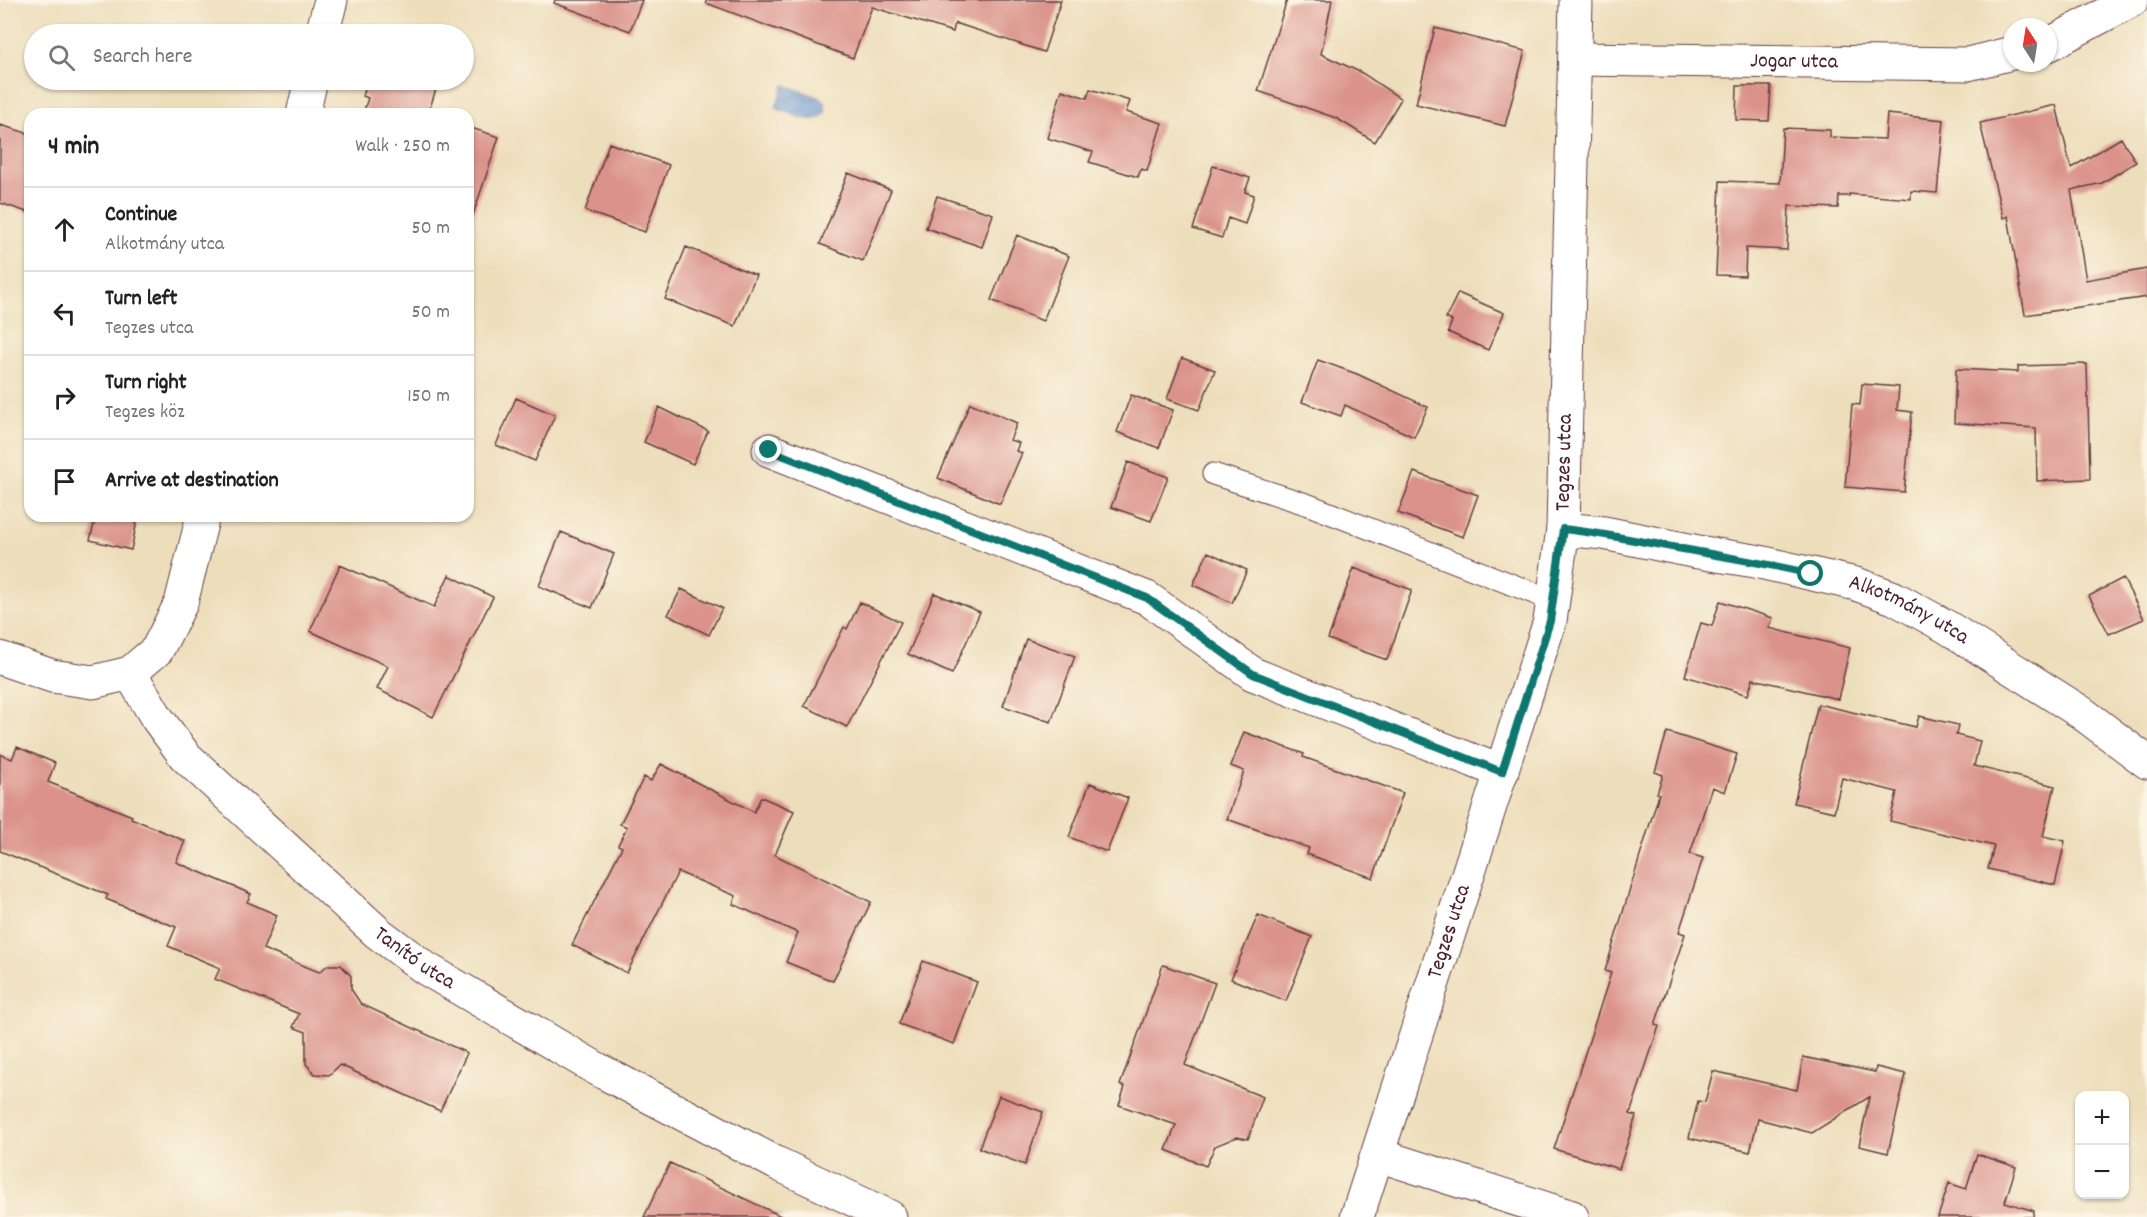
<!DOCTYPE html>
<html lang="en">
<head>
<meta charset="utf-8">
<style>
  body { margin:0; font-family:Dekko,sans-serif; background:#f2f2f2; color:#222 }
  .controls { position:absolute; right:18px; bottom:18px; display:grid; overflow:hidden; border-radius:12px; box-shadow:0 2px 4px #0004 }
  .controls button { width:54px; height:54px; display:grid; place-items:center; padding:0; border:0; border-bottom:2px solid #e0e0e0; background:#fff; color:#222; font:30px sans-serif }
  .compass { position:absolute; left:2003px; top:18px; width:54px; height:54px; border-radius:50%; background:#fff; box-shadow:0 2px 4px #0004; rotate:348deg }
  .stop { position:absolute; width:18px; height:18px; margin:-14px; border:4px solid #0f766e; border-radius:50%; background:#fff }
  .stop.end { background:#0f766e; border-color:#fff; box-shadow:0 2px 6px #0008 }
  .list { margin:0; padding:0; list-style:none }
  h2 { display:flex; justify-content:space-between; align-items:center; height:78px; margin:0; padding:0 24px; font-size:26px }
  h2 small { font-size:20px; font-weight:400; color:#767676 }
  .list li { display:grid; grid-template-columns:39px 1fr auto; gap:18px; align-items:center; box-sizing:border-box; height:84px; padding:0 24px; border-top:2px solid #e0e0e0 }
  .list b { display:block; font-size:22px; white-space:nowrap }
  .list p { margin:0; font-size:20px; white-space:nowrap; color:#767676 }
  .list em { font-size:20px; font-style:normal; color:#767676 }
  .icon { flex:none; width:33px; height:33px; fill:none; stroke:currentColor; stroke-width:2; stroke-linecap:round; stroke-linejoin:round }
  .map { position:relative; flex:none; width:2147px; height:1217px; overflow:hidden }
  .search { position:absolute; background:#fff; box-shadow:0 2px 4px #0004; left:24px; top:24px; width:450px; height:66px; display:flex; align-items:center; gap:15px; box-sizing:border-box; padding:0 21px; border-radius:33px; color:#767676; font-size:22px }
  .panel { position:absolute; background:#fff; box-shadow:0 2px 4px #0004; left:24px; top:108px; width:450px; height:414px; border-radius:18px }
  .map>svg:first-child { display:block }
  .water { fill:url(#water-waves); stroke:#5c5e80; stroke-width:1.5 }
  .building { fill:#da928a }
  .lines { fill:none; stroke-linecap:round; stroke-linejoin:round }
  .lane-casing { stroke:#623c41; stroke-width:23 }
  .street-casing { stroke:#623c41; stroke-width:35 }
  .lane { stroke:#fff; stroke-width:21 }
  .street { stroke:#fff; stroke-width:33 }
  .route { stroke:#0f766e; stroke-width:8 }
  .labels { text-anchor:middle; dominant-baseline:central; stroke-width:6; stroke-linejoin:round; paint-order:stroke }
  .street-label { font-size:22px; fill:#4a1f2b; stroke:#fcf5e5 }
</style>
</head>
<body>
<div class="map">
<svg width="2147" height="1217" viewBox="0 0 2147 1217">
  <defs>
    <pattern id="water-waves" width="16" height="10" patternUnits="userSpaceOnUse" patternTransform="scale(1.5)"><rect width="16" height="10" fill="#6e9cd6"/><path d="M0 5q4-4 8 0t8 0" fill="none" stroke="#5c7fae"/></pattern>
  </defs>
  <rect width="100%" height="100%" fill="#fcf5e5"/>
  <filter id="ink" filterUnits="userSpaceOnUse"><feTurbulence type="fractalNoise" baseFrequency=".0167" numOctaves="2"/><feDisplacementMap in="SourceGraphic" scale="12" xChannelSelector="R" yChannelSelector="G"/><feConvolveMatrix kernelMatrix="1 2 1 2 8 2 1 2 1" color-interpolation-filters="sRGB"/></filter>
  <filter id="wash" filterUnits="userSpaceOnUse"><feTurbulence type="fractalNoise" baseFrequency=".008" numOctaves="4" result="noise"/><feDisplacementMap in="SourceGraphic" scale="24" xChannelSelector="R" yChannelSelector="G"/><feGaussianBlur stdDeviation="1.35" result="paint"/><feColorMatrix in="noise" values="0 0 0 0 0 0 0 0 0 0 0 0 0 0 0 0 0 1.4 0 .05"/><feComposite in="paint" operator="in"/></filter>
  <g filter="url(#wash)">
    <rect width="100%" height="100%" fill="#eddebb"/>
    <path class="water" d="M 784,85 L 821,98 L 825,104 L 825,113 C 813,127 791,113 776,108 Z"/>
    <g id="blocks">
      <path class="building" d="M 555,0 L 642,0 L 630,31 L 554,3 Z
        M 706,0 L 1061,0 L 1044,52 L 955,23 L 953,32 L 872,7 L 853,58 L 706,3 Z
        M 1287,0 L 1332,0 L 1321,54 L 1362,73 L 1401,99 L 1375,142 L 1336,118 L 1258,91 Z
        M 1435,28 L 1525,51 L 1505,126 L 1416,104 Z
        M 368,80 L 439,80 L 428,114 L 363,114 L 368,98 L 363,96 Z
        M 1737,86 L 1771,86 L 1769,121 L 1736,120 Z
        M 1090,89 L 1130,101 L 1126,112 L 1162,123 L 1147,171 L 1141,169 L 1138,177 L 1089,162 L 1093,152 L 1047,138 L 1062,90 L 1087,98 Z
        M 2056,105 L 2071,168 L 2121,138 L 2136,162 L 2102,183 L 2071,190 L 2086,280 L 2147,269 L 2147,297 L 2025,315 L 2008,216 L 2003,218 L 1980,123 Z
        M 1887,114 L 1944,120 L 1937,193 L 1911,191 L 1911,199 L 1849,194 L 1849,196 L 1839,196 L 1838,208 L 1789,206 L 1787,250 L 1746,248 L 1745,276 L 1716,275 L 1720,181 L 1780,183 L 1783,128 L 1830,130 L 1830,137 L 1885,139 Z
        M 0,125 L 30,134 L 30,213 L 0,203 Z
        M 468,127 L 499,137 L 473,215 L 468,214 Z
        M 609,143 L 669,165 L 645,232 L 585,211 Z
        M 1213,166 L 1250,178 L 1245,192 L 1254,195 L 1245,224 L 1228,218 L 1222,238 L 1193,229 Z
        M 848,173 L 891,190 L 863,261 L 820,244 Z
        M 937,196 L 993,214 L 982,247 L 926,228 Z
        M 1017,235 L 1069,256 L 1043,321 L 991,300 Z
        M 686,247 L 756,275 L 735,326 L 665,299 Z
        M 1458,293 L 1504,313 L 1488,350 L 1448,332 L 1452,321 L 1446,318 Z
        M 1182,358 L 1215,370 L 1199,410 L 1167,399 Z
        M 1318,360 L 1357,374 L 1428,407 L 1414,437 L 1345,405 L 1341,416 L 1302,402 Z
        M 2087,364 L 2090,479 L 2037,481 L 2036,428 L 1954,423 L 1956,369 L 2018,372 L 2018,366 Z
        M 1862,384 L 1899,387 L 1897,410 L 1912,412 L 1904,492 L 1845,487 L 1852,404 L 1860,405 Z
        M 1131,395 L 1173,410 L 1159,448 L 1117,432 Z
        M 516,398 L 555,415 L 535,461 L 496,445 Z
        M 970,403 L 1017,423 L 1010,440 L 1019,443 L 1016,451 L 1022,453 L 1000,504 L 938,478 Z
        M 659,407 L 708,431 L 693,464 L 644,442 Z
        M 1128,462 L 1168,477 L 1151,521 L 1111,507 Z
        M 1414,472 L 1478,495 L 1463,537 L 1398,513 Z
        M 96,516 L 138,516 L 131,550 L 90,540 Z
        M 561,532 L 614,554 L 592,608 L 539,586 Z
        M 1208,552 L 1247,570 L 1232,603 L 1193,585 Z
        M 340,565 L 434,607 L 449,575 L 493,597 L 433,717 L 377,689 L 388,666 L 310,631 Z
        M 1354,568 L 1412,590 L 1387,660 L 1328,639 Z
        M 2123,578 L 2144,619 L 2109,634 L 2089,596 Z
        M 681,589 L 722,608 L 709,635 L 668,615 Z
        M 934,593 L 980,612 L 952,674 L 908,654 Z
        M 1720,601 L 1773,618 L 1769,628 L 1850,648 L 1838,699 L 1753,679 L 1748,695 L 1685,676 L 1701,623 L 1712,626 Z
        M 860,602 L 901,622 L 847,727 L 804,706 L 844,627 L 847,629 Z
        M 1026,639 L 1075,656 L 1051,722 L 1003,706 Z
        M 1818,704 L 1916,727 L 1919,716 L 1958,725 L 1956,735 L 1980,741 L 1974,766 L 2055,786 L 2043,836 L 2065,841 L 2055,885 L 1988,869 L 1994,846 L 1890,821 L 1897,792 L 1842,778 L 1834,812 L 1794,803 Z
        M 1244,732 L 1304,754 L 1303,757 L 1403,793 L 1373,878 L 1307,854 L 1309,848 L 1227,819 L 1244,771 L 1231,766 Z
        M 1667,732 L 1737,754 L 1725,792 L 1712,787 L 1690,854 L 1703,858 L 1679,932 L 1685,934 L 1655,1025 L 1659,1026 L 1630,1114 L 1636,1116 L 1619,1169 L 1554,1149 L 1611,973 L 1605,971 L 1659,794 L 1657,793 L 1663,775 L 1655,772 Z
        M 17,747 L 55,763 L 48,782 L 132,816 L 131,818 L 185,841 L 176,862 L 251,894 L 247,902 L 277,915 L 263,949 L 319,972 L 328,965 L 341,965 L 351,976 L 351,989 L 361,1004 L 467,1053 L 440,1111 L 340,1065 L 329,1075 L 315,1074 L 306,1064 L 306,1032 L 293,1027 L 299,1014 L 215,979 L 220,968 L 168,946 L 176,927 L 106,899 L 108,895 L 0,851 L 0,754 L 12,759 Z
        M 661,764 L 754,812 L 761,797 L 794,811 L 775,855 L 871,902 L 833,981 L 786,962 L 798,933 L 733,904 L 736,896 L 678,872 L 627,973 L 572,945 L 622,847 L 618,845 L 627,827 L 620,824 L 644,777 L 651,781 Z
        M 1090,783 L 1128,798 L 1107,852 L 1069,837 Z
        M 1258,915 L 1312,937 L 1286,1001 L 1231,979 Z
        M 923,961 L 977,982 L 954,1044 L 899,1024 Z
        M 1163,965 L 1215,983 L 1185,1065 L 1263,1097 L 1248,1139 L 1237,1137 L 1215,1146 L 1206,1166 L 1166,1150 L 1176,1125 L 1119,1105 L 1125,1087 L 1120,1085 Z
        M 1803,1057 L 1875,1072 L 1876,1067 L 1906,1074 L 1888,1153 L 1859,1146 L 1869,1097 L 1812,1133 L 1758,1119 L 1750,1152 L 1689,1138 L 1698,1101 L 1705,1102 L 1713,1071 L 1797,1090 Z
        M 999,1096 L 1043,1112 L 1025,1165 L 979,1148 Z
        M 1977,1154 L 2016,1167 L 2005,1202 L 2034,1211 L 2033,1217 L 1938,1217 L 1949,1183 L 1966,1189 Z
        M 670,1163 L 783,1217 L 644,1217 Z"/>
    </g>
  </g>
  <g filter="url(#ink)">
    <use href="#blocks" fill-opacity="0" stroke="#623c41" stroke-width="1.5"/>
    <g class="lines">
      <g class="lane-casing">
        <path id="lane" d="M 1213,474 L 1309,505 L 1554,601"/>
      </g>
      <g class="street-casing">
        <g id="street">
          <path d="M 322,34 L 331,0"/>
          <path d="M 2048,45 L 2132,0"/>
          <path id="s1" d="M 1575,59 L 1968,64 L 2012,53"/>
          <path d="M 303,114 L 311,80"/>
          <path d="M 769,450 L 1147,598 L 1253,674 L 1502,772"/>
          <path id="s2" d="M 1563,529 L 1604,533 L 1698,552 L 1755,561 L 1856,584 L 1894,598 L 1947,627 L 2082,713 L 2147,762"/>
          <path d="M 0,658 L 52,676 L 93,682 L 130,673 L 157,650 L 181,603 L 203,516"/>
          <path id="s3" d="M 130,673 L 157,718 L 185,756 L 378,933 L 425,968 L 597,1069 L 776,1163 L 890,1217"/>
          <path d="M 1378,1155 L 1572,1217"/>
          <path id="s4" d="M 1357,1217 L 1550,621 L 1563,529 L 1576,0"/>
        </g>
      </g>
      <use href="#lane" class="lane"/>
      <use href="#street" class="street"/>
    </g>
  </g>
  <g class="lines" filter="url(#ink)">
    <path class="route" d="M 769,450 L 1147,598 L 1253,674 L 1502,772 L 1550,621 L 1563,529 C 1609,534 1653,544 1699,552 C 1737,559 1774,565 1811,574"/>
  </g>
  <g class="labels">
    <g class="street-label">
      <text stroke="none"><textPath href="#s1" startOffset="219">Jogar utca</textPath></text>
      <text stroke="none"><textPath href="#s4" startOffset="786">Tegzes utca</textPath></text>
      <text stroke="none"><textPath href="#s2" startOffset="357">Alkotmány utca</textPath></text>
      <text stroke="none"><textPath href="#s4" startOffset="300">Tegzes utca</textPath></text>
      <text stroke="none"><textPath href="#s3" startOffset="406">Tanító utca</textPath></text>
    </g>
  </g>
</svg>
<div class="controls">
<button>+</button>
<button>−</button>
</div>
<svg class="compass" viewBox="-18 -18 36 36"><path d="M0-13l5 13h-10z" fill="#e53935"/><path d="M0 13l5-13h-10z" fill="#767676"/></svg>
<div class="stop" style="left:1811px;top:574px"></div>
<div class="stop end" style="left:769px;top:450px"></div>
<div class="search"><svg class="icon" aria-label="search" viewBox="0 0 24 24"><circle cx="10" cy="10" r="6"/><path d="M15 15l6 6"/></svg>Search here</div>
<section class="panel">
<h2>4 min<small>Walk · 250 m</small></h2>
<ul class="list">
<li><svg class="icon" aria-label="ahead" viewBox="0 0 24 24"><path d="M12 20V5M6 11l6-6 6 6"/></svg><div><b>Continue</b><p>Alkotmány utca</p></div><em>50 m</em></li>
<li><svg class="icon" aria-label="left" viewBox="0 0 24 24"><path d="M17 20v-9H6M10 6l-5 5 5 5"/></svg><div><b>Turn left</b><p>Tegzes utca</p></div><em>50 m</em></li>
<li><svg class="icon" aria-label="right" viewBox="0 0 24 24"><path d="M7 20v-9h11M14 6l5 5-5 5"/></svg><div><b>Turn right</b><p>Tegzes köz</p></div><em>150 m</em></li>
<li><svg class="icon" aria-label="arrive" viewBox="0 0 24 24"><path d="M6 21V4h12l-3 4 3 4H6"/></svg><div><b>Arrive at destination</b></div></li>
</ul>
</section>
</div>
</body>
</html>
